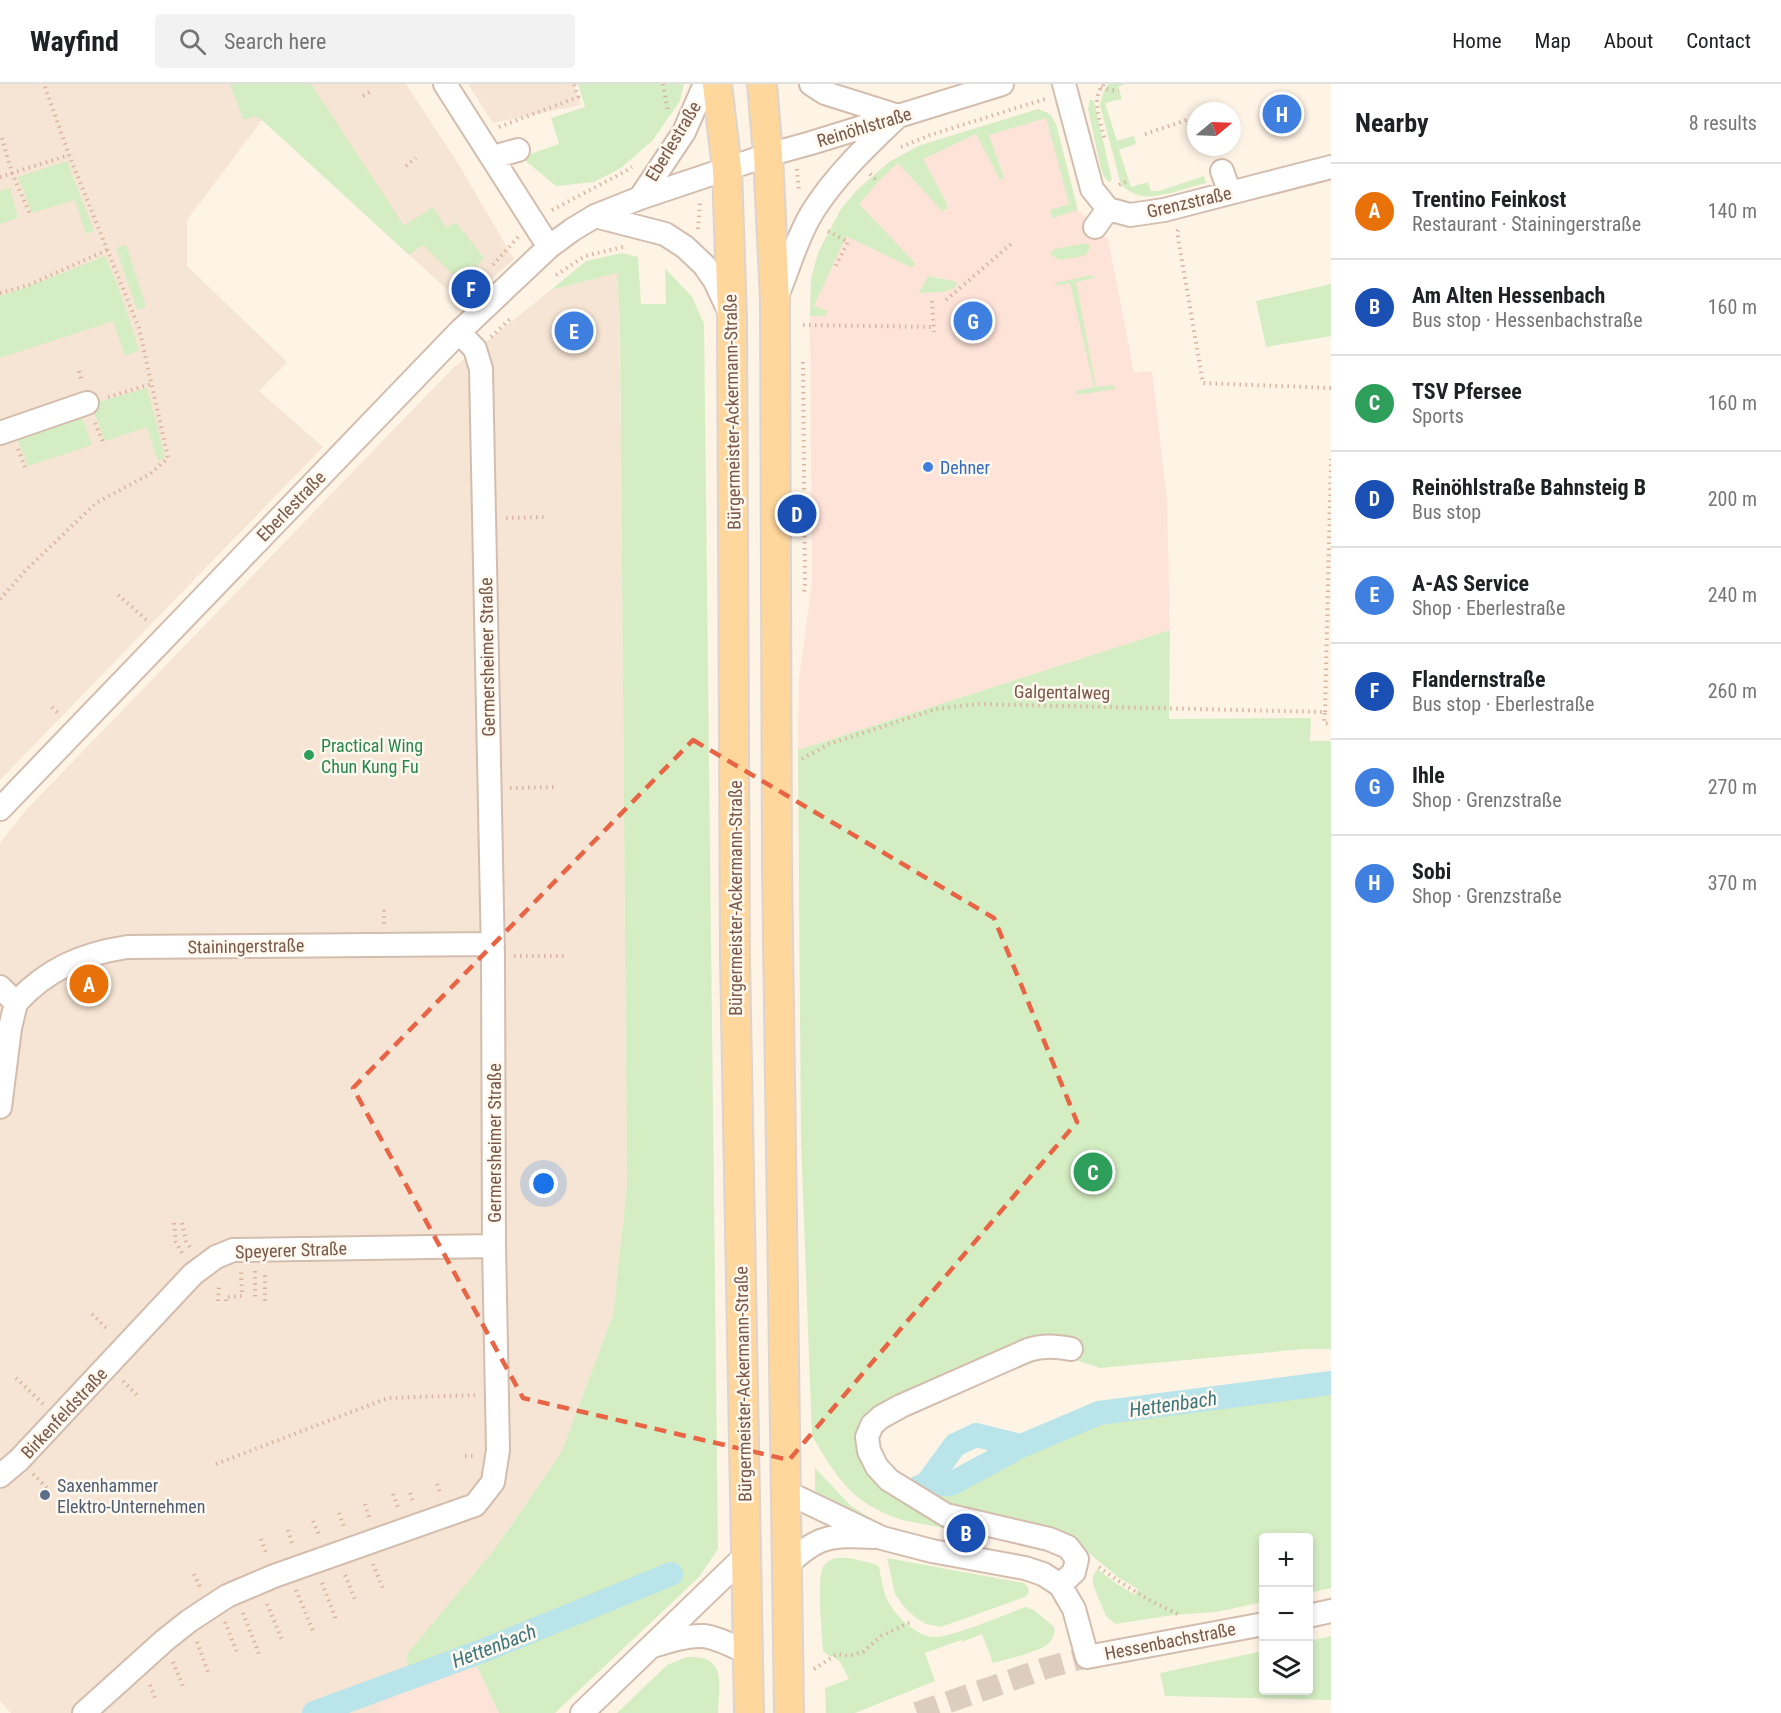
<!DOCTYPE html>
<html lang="en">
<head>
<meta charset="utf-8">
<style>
  body { margin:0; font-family:"Roboto Condensed",sans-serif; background:#f2f2f2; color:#202124 }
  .controls { position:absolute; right:18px; bottom:18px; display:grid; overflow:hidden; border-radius:6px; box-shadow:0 3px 9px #0003 }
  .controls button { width:54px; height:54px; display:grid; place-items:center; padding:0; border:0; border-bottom:2px solid #e0e0e0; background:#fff; color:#202124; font:30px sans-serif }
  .compass { position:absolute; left:1187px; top:18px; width:54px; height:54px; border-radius:50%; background:#fff; box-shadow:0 3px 9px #0003; rotate:71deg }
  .you { position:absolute; left:544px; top:1100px; width:21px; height:21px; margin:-15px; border:4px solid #fff; border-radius:50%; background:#1a73e8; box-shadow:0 0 0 9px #1a73e833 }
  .badge { display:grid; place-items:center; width:39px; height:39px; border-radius:50%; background:#ee6544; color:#fff; font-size:20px; font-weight:700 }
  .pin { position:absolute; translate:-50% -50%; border:3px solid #fff; box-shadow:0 2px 6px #0006 }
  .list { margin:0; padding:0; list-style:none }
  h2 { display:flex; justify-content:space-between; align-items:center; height:78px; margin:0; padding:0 24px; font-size:26px }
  h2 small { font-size:20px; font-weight:400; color:#757577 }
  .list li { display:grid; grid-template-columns:39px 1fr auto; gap:18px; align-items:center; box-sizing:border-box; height:96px; padding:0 24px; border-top:2px solid #e0e0e0 }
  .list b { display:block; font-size:22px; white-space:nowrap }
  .list p { margin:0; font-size:20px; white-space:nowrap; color:#757577 }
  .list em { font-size:20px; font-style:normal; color:#757577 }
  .icon { flex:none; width:33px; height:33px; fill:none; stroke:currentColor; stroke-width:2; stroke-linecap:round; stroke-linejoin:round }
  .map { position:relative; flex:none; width:1331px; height:1629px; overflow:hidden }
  header { display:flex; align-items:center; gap:36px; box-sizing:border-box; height:84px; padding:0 30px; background:#fff; border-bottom:2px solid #e0e0e0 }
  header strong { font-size:28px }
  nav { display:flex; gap:33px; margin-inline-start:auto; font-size:21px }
  .search { width:420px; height:54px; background:#f2f2f2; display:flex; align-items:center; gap:15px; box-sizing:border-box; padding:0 21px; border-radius:6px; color:#757577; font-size:22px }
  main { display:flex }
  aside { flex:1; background:#fff }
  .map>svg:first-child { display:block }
  .residential { fill:#f6e5d4 }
  .commercial { fill:#fee3d9 }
  .green { fill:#d5edc3 }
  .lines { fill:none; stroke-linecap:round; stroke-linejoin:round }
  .canal { stroke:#b9e4e9; stroke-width:24 }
  .minor-tunnel { stroke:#ddcdbf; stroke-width:22; stroke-dasharray:22 11; stroke-linecap:butt }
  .minor-casing { stroke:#d3bdae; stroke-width:26 }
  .major-casing { stroke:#dcd4d0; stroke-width:32 }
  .path { stroke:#dab49f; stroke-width:4; stroke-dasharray:1.5 4.5; stroke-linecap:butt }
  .minor { stroke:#fff; stroke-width:22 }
  .major { stroke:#ffd79c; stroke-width:28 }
  .marked { fill:none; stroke:#e86444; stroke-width:4.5; stroke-dasharray:12 8; stroke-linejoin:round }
  .shop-dot { fill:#3f7fe0; stroke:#fff8ee; stroke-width:2 }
  .leisure-dot { fill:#2e9e5b; stroke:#fff8ee; stroke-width:2 }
  .service-dot { fill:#5c6f8a; stroke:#fff8ee; stroke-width:2 }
  .labels { text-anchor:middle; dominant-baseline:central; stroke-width:5; stroke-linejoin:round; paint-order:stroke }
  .street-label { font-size:18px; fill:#795849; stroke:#fff8ee }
  .shop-label { font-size:18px; fill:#366cbe; stroke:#fff8ee; text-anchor:start }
  .leisure-label { font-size:18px; fill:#27864d; stroke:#fff8ee; text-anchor:start }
  .service-label { font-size:18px; fill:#4e5e75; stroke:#fff8ee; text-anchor:start }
  .water-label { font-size:20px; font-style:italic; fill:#3b767f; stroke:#fff8ee }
</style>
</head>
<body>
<header>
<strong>Wayfind</strong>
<div class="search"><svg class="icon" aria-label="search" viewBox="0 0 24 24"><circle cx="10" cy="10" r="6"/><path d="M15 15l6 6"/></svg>Search here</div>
<nav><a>Home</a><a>Map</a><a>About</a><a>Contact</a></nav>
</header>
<main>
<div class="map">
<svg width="1331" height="1629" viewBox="0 0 1331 1629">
  <rect width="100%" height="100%" fill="#fef4e6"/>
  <path class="residential" d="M 0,0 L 406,0 L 459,81 L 514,175 L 463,220 L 262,36 L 187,136 L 187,182 L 287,278 L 259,307 L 323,363 L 0,696 Z
    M 468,0 L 574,0 L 581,21 L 493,39 Z
    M 617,188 L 620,238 L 627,1102 L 613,1231 L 561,1369 L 494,1466 L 406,1571 L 408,1584 L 368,1601 L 381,1629 L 11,1629 L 0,1617 L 0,759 L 27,725 L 453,284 L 551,206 Z"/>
  <path class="commercial" d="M 1038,25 L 1050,30 L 1056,40 L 1078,126 L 1108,155 L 1134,289 L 1152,287 L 1167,416 L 1170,546 L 798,666 L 799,595 L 812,498 L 810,232 L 811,195 L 818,169 L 841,125 L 856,107 L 889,78 L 921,61 Z
    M 474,1577 L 499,1629 L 381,1629 L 374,1614 Z"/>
  <path class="green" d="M 230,0 L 311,0 L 404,142 L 433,123 L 446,144 L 456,138 L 484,174 L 462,200 L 423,161 L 409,171 L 262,36 L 254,32 L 248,35 L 243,35 Z
    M 578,0 L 684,0 L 680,17 L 653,56 L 621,84 L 594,98 L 556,102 L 521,73 L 559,60 L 551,34 L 585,23 Z
    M 1109,0 L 1125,0 L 1118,3 L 1122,15 L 1105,19 L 1117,57 L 1134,52 L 1136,60 L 1119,66 L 1131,103 L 1148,98 L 1151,107 L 1159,107 L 1204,92 L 1206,99 C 1190,103 1157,115 1141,112 C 1133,110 1127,106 1121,101 L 1100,21 L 1104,6 Z
    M 1090,15 L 1094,17 L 1112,96 L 1109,98 L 1104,93 L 1101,85 L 1088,25 Z
    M 1038,25 L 1050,30 L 1056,40 L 1078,126 L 1052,134 L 1050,126 L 1069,120 L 1046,34 L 989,51 L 1004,94 L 1000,96 L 976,50 L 923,75 L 948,122 L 943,128 L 898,79 L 878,98 L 859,120 L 915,179 L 912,184 L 846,152 L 814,222 L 828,227 L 826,232 L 810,232 L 811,195 L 818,169 L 841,125 L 856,107 L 889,78 L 921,61 Z
    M 67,77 L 94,147 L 86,150 L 75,116 L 32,129 L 18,93 Z
    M 10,104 L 18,134 L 0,140 L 0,107 Z
    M 1087,159 L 1090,162 L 1088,168 L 1084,172 L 1059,176 L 1050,170 L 1054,165 Z
    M 126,161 L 146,223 L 137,226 L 116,164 Z
    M 622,169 L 638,173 L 641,220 L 666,220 L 665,184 L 692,213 L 704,240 L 718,1465 L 699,1493 L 555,1629 L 499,1629 L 467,1562 L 408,1584 L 406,1571 L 494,1466 L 561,1369 L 613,1231 L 627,1102 L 620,238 L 617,189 L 551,206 L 586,177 Z
    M 105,172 L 118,202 L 139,266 L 125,272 L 113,237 L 0,274 L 0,212 L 45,196 Z
    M 1092,191 L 1094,194 L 1076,198 L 1096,303 L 1114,301 L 1115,305 L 1077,311 L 1076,307 L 1094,303 L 1070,199 L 1055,202 L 1055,199 Z
    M 928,192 L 954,197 L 957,200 L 955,204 L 944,208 L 919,209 Z
    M 1331,200 L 1331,252 L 1266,263 L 1256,217 Z
    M 147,304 L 165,373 L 158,377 L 147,343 L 105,357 L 91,320 Z
    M 82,333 L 92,361 L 28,382 L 17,354 Z
    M 1170,546 L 1169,635 L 1311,634 L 1310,657 L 1331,657 L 1331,1265 L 1304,1265 L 1100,1284 L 1057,1270 L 864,1342 L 887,1401 L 1047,1464 L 902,1436 C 851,1419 838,1395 812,1352 L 801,1058 L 798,666 Z
    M 1331,1306 L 1331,1504 L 1309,1509 L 1308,1454 L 1264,1454 L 1263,1518 L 1216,1528 L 1173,1531 L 1116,1540 L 1110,1536 L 1106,1532 L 1093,1501 L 1093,1493 L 1097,1485 L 1117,1500 L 1135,1511 L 1138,1505 L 1119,1494 L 1077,1459 L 947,1423 L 930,1411 L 960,1400 L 1100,1334 L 1151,1326 Z
    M 815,1384 L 851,1422 L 877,1438 L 815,1414 Z
    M 835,1474 L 849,1474 L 875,1480 L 879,1483 C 881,1492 882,1502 885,1510 C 891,1528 913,1550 932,1553 C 948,1555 1007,1530 1025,1523 L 1034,1526 L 1053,1542 L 1055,1545 C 1054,1550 1053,1555 1049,1559 C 1042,1567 1005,1576 993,1579 L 982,1550 L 962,1558 L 961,1556 L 925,1569 L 935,1597 L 855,1629 L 826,1629 L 825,1604 L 849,1595 L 840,1578 L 833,1572 L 831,1573 L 823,1567 C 822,1548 817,1502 822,1486 C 824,1479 829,1477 835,1474 Z
    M 887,1474 L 1024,1499 L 1028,1503 L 1029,1509 L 1025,1513 L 952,1539 L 940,1543 L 926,1540 L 916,1534 L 904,1523 L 895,1510 Z
    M 1331,1552 L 1331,1616 L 1165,1612 L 1160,1589 L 1263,1567 L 1264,1606 L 1308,1606 L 1309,1557 Z
    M 687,1573 C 695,1573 705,1573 711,1578 C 724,1588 718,1615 718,1629 L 617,1629 L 667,1581 Z"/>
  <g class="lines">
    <path class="canal" d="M 926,1401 L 955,1361 L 976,1351 L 1021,1362 L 1099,1329 L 1331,1299
      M 919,1403 L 926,1401 L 951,1400 L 1021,1362
      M 314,1629 L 485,1566 L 671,1490"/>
    <path class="minor-tunnel" d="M 917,1629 L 1046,1584 L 1087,1573"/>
    <g class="minor-casing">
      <path id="minor" d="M 445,0 L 549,163
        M 811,0 L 825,9 L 898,32
        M 1064,0 L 1092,105 L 1108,125 L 1130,131 L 1164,126 L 1331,83
        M 493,73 L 518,66
        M 1222,87 L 1230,109
        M 640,114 L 684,48 L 705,0
        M 595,132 L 665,150 L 685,163 L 704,181 L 715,197 L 729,227
        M 1095,143 L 1108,125
        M 777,212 C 789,183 798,150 815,124 C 837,90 866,63 895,35
        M 0,349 L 87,319
        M 0,725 L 459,248 L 549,163 L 572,146 L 595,132 L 640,114 L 768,71 L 811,59 L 1002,0
        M 0,903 L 16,919 L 10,944 L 0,1023
        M 16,919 C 47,885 82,870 127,863 L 493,860
        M 0,1392 L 19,1376 L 193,1190 L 216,1173 L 233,1166 L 494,1162
        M 784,1407 L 882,1454 L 932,1467 L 1025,1484 L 1043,1490 L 1060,1501 L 1074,1525 L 1087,1573 L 1264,1540
        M 786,1483 C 816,1451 832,1451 874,1453
        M 1060,1501 L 1074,1488 L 1077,1475 L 1068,1463 L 1049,1455 L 946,1431 L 889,1396 L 877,1383 L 869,1367 L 867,1353 L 872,1341 L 881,1333 L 901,1322 L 1028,1266 C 1043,1261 1056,1262 1071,1265
        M 1308,1532 L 1331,1527
        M 653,1562 C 669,1557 687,1551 704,1552 C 719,1554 735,1563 748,1569
        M 84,1629 L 165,1556 L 189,1537 L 227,1512 L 274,1492 L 475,1421 L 493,1398 L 498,1366 L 494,1162 L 493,872 L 481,285 L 475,265 L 459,248
        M 582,1629 L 746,1471"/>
    </g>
    <g class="major-casing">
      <path id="major" d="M 717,0 L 727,85 L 732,234 L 735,875 L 749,1629
        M 762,0 L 768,71 L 775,217 L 777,784 L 789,1629"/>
    </g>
    <path class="path" d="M 663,0 L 668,27
      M 1104,0 C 1090,14 1101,39 1105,56
      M 1101,3 L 1110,6 L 1119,7
      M 363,12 L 373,6
      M 1214,27 L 1231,22
      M 499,43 L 578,13 L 574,0
      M 1145,50 L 1196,33
      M 2,54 L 12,89 L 30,130
      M 901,63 L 930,51 L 1045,15
      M 406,82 L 416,74
      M 797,85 L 799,108
      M 870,90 L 878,98
      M 0,93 L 69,71
      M 1119,101 L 1129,96
      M 552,126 L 624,88 L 632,83
      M 698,145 L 700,117
      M 1178,146 L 1177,148 L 1203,299 L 1331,304
      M 828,147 L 848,158 L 835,183
      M 493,181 L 518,153
      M 556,191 L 585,172 L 623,163
      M 0,209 L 29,201 L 107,166
      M 946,216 L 1011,160
      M 932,217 L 934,248
      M 803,241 L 934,243
      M 491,253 L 512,233
      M 803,278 L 805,499 L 804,510
      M 79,287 L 82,298
      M 108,313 L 151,300
      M 95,339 L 103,358
      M 18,365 L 25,383
      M 506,434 L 544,433
      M 118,511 L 149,538
      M 0,515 L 27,485 L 96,419 L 150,390 L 168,374 L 139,244 L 69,71 L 44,0
      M 52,623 L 60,631
      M 1325,628 L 1331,375
      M 802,675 L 829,660 L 936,625 L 977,620 L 1325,628 L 1324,639 L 1331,640
      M 510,704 L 554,703
      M 384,826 L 384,840
      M 514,872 L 567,872
      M 174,1139 L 176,1158 L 182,1169
      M 182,1139 L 186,1157 L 192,1166
      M 255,1187 L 255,1217
      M 218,1217 L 219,1200
      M 226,1217 L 226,1213 L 242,1212 L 241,1186
      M 265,1217 L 265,1187
      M 92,1230 L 109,1247
      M 16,1294 L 43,1320
      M 123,1297 L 137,1311
      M 465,1372 L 477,1372
      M 216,1380 L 388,1314 L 475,1311
      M 33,1390 L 48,1405
      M 437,1400 L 441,1411
      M 410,1409 L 414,1420
      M 393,1410 L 399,1426
      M 365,1420 L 370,1436
      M 339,1429 L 345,1445
      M 313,1437 L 320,1453
      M 288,1446 L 293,1462
      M 261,1455 L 267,1471
      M 373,1480 L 384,1507
      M 1099,1483 C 1124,1502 1151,1518 1180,1531
      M 194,1490 L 200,1503
      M 345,1491 L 356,1518
      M 322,1499 L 337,1538
      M 296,1506 L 313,1547
      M 267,1520 L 283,1558
      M 243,1529 L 259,1570
      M 225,1538 L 238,1571
      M 197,1558 L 208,1588
      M 173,1578 L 183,1602
      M 814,1585 L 837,1570 L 849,1572 L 863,1568 L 881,1552 L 911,1538
      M 150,1601 L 155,1614"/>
    <use href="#minor" class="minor"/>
    <use href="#major" class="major"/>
  </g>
  <path class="marked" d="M 693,656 L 994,834 L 1077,1038 L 789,1376 L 523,1314 L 353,1004 Z"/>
  <circle class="shop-dot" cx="928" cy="383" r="6"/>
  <circle class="leisure-dot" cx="309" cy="671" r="6"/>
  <circle class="service-dot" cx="45" cy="1411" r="6"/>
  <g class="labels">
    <g class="street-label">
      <text transform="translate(864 43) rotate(-17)">Reinöhlstraße</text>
      <text transform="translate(673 57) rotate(-59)">Eberlestraße</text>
      <text transform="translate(1189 118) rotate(-13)">Grenzstraße</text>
      <text transform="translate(732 328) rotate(-91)">Bürgermeister-Ackermann-Straße</text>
      <text transform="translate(291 422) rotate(-46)">Eberlestraße</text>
      <text transform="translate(487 573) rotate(-91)">Germersheimer Straße</text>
      <text transform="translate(1062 608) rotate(1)">Galgentalweg</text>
      <text transform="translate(735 814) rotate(-90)">Bürgermeister-Ackermann-Straße</text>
      <text transform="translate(246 862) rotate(-1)">Stainingerstraße</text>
      <text transform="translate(494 1059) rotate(-90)">Germersheimer Straße</text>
      <text transform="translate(291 1166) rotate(-2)">Speyerer Straße</text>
      <text transform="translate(743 1300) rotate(-91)">Bürgermeister-Ackermann-Straße</text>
      <text transform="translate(64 1329) rotate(-47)">Birkenfeldstraße</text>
      <text transform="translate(1170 1557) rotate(-11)">Hessenbachstraße</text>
    </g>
    <g class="shop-label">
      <text x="940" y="383">Dehner</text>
    </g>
    <g class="leisure-label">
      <text x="321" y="661">Practical Wing<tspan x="321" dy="21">Chun Kung Fu</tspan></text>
    </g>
    <g class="service-label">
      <text x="57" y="1401">Saxenhammer<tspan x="57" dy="21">Elektro-Unternehmen</tspan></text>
    </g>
    <g class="water-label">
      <text transform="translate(1173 1320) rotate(-8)">Hettenbach</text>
      <text transform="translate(494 1562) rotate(-21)">Hettenbach</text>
    </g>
  </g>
</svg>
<div class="controls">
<button>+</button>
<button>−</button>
<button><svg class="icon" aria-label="layers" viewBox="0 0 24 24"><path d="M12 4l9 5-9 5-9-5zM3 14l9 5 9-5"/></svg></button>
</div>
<svg class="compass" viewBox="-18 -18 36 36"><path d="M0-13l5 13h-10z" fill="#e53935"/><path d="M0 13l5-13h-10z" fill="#757577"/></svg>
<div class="you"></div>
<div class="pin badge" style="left:89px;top:900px;background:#e8710a">A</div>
<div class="pin badge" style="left:966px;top:1449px;background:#1a4fb4">B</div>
<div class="pin badge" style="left:1093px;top:1088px;background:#2e9e5b">C</div>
<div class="pin badge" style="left:797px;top:430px;background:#1a4fb4">D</div>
<div class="pin badge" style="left:574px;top:247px;background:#3f7fe0">E</div>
<div class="pin badge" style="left:471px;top:205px;background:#1a4fb4">F</div>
<div class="pin badge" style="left:973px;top:237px;background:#3f7fe0">G</div>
<div class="pin badge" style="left:1282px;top:30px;background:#3f7fe0">H</div>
</div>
<aside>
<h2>Nearby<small>8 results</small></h2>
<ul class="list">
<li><span class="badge" style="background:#e8710a">A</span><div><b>Trentino Feinkost</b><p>Restaurant · Stainingerstraße</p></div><em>140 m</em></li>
<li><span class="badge" style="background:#1a4fb4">B</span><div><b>Am Alten Hessenbach</b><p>Bus stop · Hessenbachstraße</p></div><em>160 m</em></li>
<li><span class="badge" style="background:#2e9e5b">C</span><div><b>TSV Pfersee</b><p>Sports</p></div><em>160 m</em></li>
<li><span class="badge" style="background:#1a4fb4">D</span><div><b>Reinöhlstraße Bahnsteig B</b><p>Bus stop</p></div><em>200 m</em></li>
<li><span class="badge" style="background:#3f7fe0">E</span><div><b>A-AS Service</b><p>Shop · Eberlestraße</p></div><em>240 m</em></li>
<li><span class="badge" style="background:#1a4fb4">F</span><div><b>Flandernstraße</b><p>Bus stop · Eberlestraße</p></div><em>260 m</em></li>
<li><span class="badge" style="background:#3f7fe0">G</span><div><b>Ihle</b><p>Shop · Grenzstraße</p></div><em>270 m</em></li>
<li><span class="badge" style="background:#3f7fe0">H</span><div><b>Sobi</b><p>Shop · Grenzstraße</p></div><em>370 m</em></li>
</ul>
</aside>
</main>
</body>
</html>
